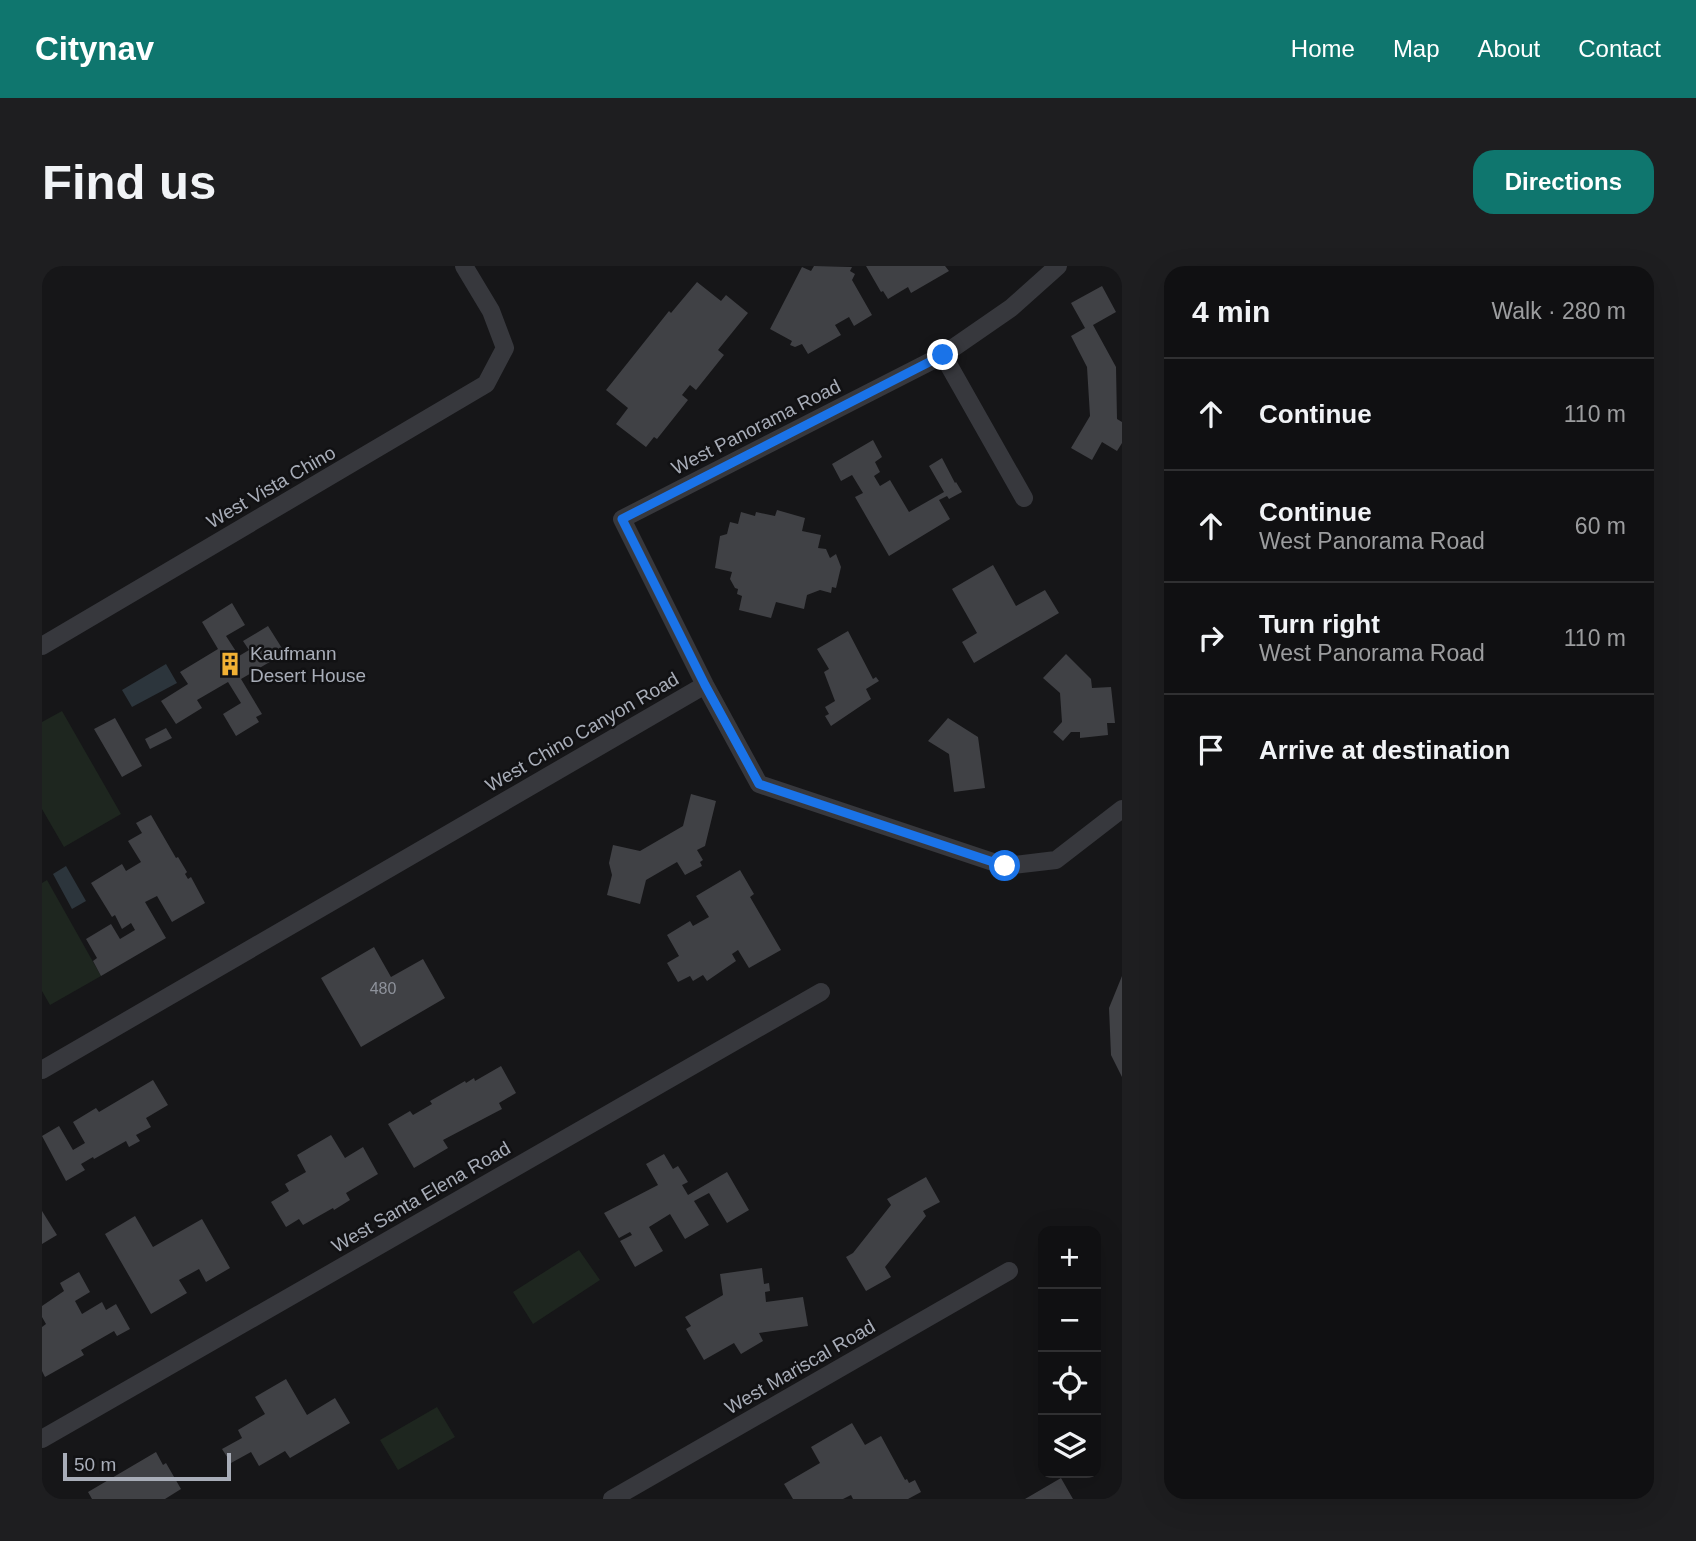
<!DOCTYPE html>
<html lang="en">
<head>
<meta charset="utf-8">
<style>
  body { margin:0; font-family:Arial,sans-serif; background:#1e1e20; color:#f1f3f6 }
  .controls { position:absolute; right:21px; bottom:21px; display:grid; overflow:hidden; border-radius:14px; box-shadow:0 7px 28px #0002 }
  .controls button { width:63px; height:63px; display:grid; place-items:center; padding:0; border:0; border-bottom:2px solid #303032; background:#101012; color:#f1f3f6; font:35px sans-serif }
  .scale { position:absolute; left:21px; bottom:18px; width:168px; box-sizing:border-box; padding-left:7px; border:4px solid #a8adb8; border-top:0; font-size:19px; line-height:24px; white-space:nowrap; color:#a8adb8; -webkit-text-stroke:5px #111113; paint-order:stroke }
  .stop { position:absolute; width:21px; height:21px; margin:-16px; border:5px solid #1a73e8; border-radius:50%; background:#fff }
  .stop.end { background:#1a73e8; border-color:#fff; box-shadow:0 2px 7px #0008 }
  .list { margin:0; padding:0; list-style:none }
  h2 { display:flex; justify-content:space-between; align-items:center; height:91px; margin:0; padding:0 28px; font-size:30px }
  h2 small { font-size:23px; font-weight:400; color:#9c9d9f }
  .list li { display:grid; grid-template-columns:46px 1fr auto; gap:21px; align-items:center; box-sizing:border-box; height:112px; padding:0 28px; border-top:2px solid #303032 }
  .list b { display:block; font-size:26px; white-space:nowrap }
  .list p { margin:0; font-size:23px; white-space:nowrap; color:#9c9d9f }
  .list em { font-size:23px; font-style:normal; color:#9c9d9f }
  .icon { flex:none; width:38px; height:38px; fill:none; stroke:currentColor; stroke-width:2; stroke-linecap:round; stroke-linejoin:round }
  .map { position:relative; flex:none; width:1080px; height:1233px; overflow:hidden; border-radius:21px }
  header { display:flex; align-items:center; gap:42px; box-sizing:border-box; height:98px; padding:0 35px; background:#0f766e; color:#fff }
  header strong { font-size:33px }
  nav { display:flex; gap:38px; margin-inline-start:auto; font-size:24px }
  .intro { display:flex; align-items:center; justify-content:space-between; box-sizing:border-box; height:168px; padding:0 42px }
  h1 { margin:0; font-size:49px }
  .button { padding:18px 32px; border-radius:21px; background:#0f766e; color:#fff; font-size:24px; font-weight:700 }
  main { display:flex; gap:42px; padding:0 42px }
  aside { flex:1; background:#101012; border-radius:21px; box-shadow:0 7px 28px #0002 }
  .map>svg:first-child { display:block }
  .green { fill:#1e261f }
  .water { fill:#2c353c }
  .building { fill:#404145 }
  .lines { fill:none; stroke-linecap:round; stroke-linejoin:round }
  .street { stroke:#37383d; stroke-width:18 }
  .route { stroke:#1a73e8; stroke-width:9 }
  .labels { text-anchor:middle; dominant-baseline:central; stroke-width:5; stroke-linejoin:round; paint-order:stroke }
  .number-label { font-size:16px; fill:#8e929b }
  .street-label { font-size:19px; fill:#a8adb8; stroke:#111113 }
  .poi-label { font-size:19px; fill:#a8adb8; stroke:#111113; text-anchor:start }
</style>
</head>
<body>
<header>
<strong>Citynav</strong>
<nav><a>Home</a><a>Map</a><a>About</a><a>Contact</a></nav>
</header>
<div class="intro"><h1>Find us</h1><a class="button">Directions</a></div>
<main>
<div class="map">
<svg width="1080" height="1233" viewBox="0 0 1080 1233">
  <rect width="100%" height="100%" fill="#161618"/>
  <path class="green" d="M 20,445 L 79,548 L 22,581 L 0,543 L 0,456 Z
    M 5,614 L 59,710 L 8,739 L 0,725 L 0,617 Z
    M 537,984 L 558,1014 L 491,1058 L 471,1026 Z
    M 395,1141 L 413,1171 L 356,1204 L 338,1174 Z"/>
  <path class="water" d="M 124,398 L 135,417 L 90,441 L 80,424 Z
    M 24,600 L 44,635 L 30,643 L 11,608 Z"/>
  <path class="building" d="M 772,0 L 810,1 L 808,5 L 813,8 L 810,14 L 830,49 L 812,60 L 807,51 L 793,59 L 799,69 L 766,88 L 760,78 L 753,81 L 748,79 L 750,75 L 728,63 L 760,1 L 769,5 Z
    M 824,0 L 903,0 L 907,5 L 869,27 L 866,21 L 846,33 L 841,25 L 839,26 Z
    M 655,16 L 679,35 L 684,29 L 706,47 L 676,84 L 682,89 L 654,124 L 648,119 L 640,129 L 646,134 L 615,173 L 612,171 L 604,181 L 574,158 L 586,142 L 564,124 L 627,45 L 629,47 Z
    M 1060,20 L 1074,46 L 1051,59 L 1074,101 L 1075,153 L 1080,156 L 1080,177 L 1075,185 L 1060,176 L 1050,194 L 1029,182 L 1048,150 L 1045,101 L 1029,70 L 1043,62 L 1029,37 Z
    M 831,174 L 840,191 L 833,196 L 838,206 L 832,210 L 838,220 L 848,214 L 867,246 L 902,226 L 887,200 L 900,192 L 913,217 L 914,216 L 920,226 L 907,233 L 905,230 L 897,234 L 908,253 L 847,290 L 813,231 L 821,227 L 810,209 L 799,215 L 790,198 Z
    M 735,244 L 763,252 L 760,265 L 779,269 L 776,282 L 784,283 L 788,292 L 794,288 L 799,301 L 794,322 L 790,321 L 789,327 L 778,324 L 765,329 L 762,343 L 734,336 L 729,352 L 697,344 L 700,330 L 695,328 L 696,323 L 693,322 L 688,313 L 690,306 L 673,302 L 678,270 L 685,268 L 688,256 L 696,258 L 699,246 L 713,250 L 714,246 L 733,250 Z
    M 951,299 L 974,340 L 1003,324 L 1017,347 L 932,397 L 920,376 L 935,367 L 910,323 Z
    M 190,337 L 203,359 L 184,370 L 197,390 L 207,384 L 201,375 L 226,360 L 243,387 L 199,413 L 220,448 L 214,451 L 217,456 L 194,470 L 181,448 L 199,437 L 186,416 L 155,434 L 160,442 L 134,458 L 119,435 L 146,418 L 138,406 L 176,383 L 160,356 Z
    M 806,365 L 831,413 L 834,411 L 837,415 L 824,423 L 829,433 L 789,460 L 783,450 L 787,448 L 783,441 L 793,435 L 782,406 L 787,403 L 775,383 Z
    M 1024,388 L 1049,413 L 1050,422 L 1069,421 L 1073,457 L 1065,457 L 1066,469 L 1038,472 L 1038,466 L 1029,466 L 1021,475 L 1011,466 L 1020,456 L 1018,427 L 1001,412 Z
    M 73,452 L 100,500 L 80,511 L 52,463 Z
    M 906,452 L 936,471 L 943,522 L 912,526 L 907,488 L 886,475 Z
    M 124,462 L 130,472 L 108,483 L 103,473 Z
    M 649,528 L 674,535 L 663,580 L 655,584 L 661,594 L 658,596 L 660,600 L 643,609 L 635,596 L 604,614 L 598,638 L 565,629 L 570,609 L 567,597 L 571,579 L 598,585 L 641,560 Z
    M 109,549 L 134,592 L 136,591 L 145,606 L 143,608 L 146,613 L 149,611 L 163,637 L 130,656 L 115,630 L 103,636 L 124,672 L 59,710 L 51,695 L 55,692 L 44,673 L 69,658 L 78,673 L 93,664 L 89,657 L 80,663 L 73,649 L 70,651 L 49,617 L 80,598 L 84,605 L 99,596 L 86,575 L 100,567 L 94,557 Z
    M 698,604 L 712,628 L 708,631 L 739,684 L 707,702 L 696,684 L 690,688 L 694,695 L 665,715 L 661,709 L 651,715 L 648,710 L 636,716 L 625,697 L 637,690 L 625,669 L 648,655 L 651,660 L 667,651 L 654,630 Z
    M 332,681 L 349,711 L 381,693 L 403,732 L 319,781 L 279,712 Z
    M 1080,710 L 1080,811 L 1069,789 L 1067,742 Z
    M 459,800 L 474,827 L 457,837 L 460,843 L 401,874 L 406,882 L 372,902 L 346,858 L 368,845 L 371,849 L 390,838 L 388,835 L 423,815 L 424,817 L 432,812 L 433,815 Z
    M 111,814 L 126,839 L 104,852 L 109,861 L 94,869 L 98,875 L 87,881 L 84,875 L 52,893 L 51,891 L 39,898 L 43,904 L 24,915 L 0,870 L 17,860 L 31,884 L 43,877 L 31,856 L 54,842 L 57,846 Z
    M 289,869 L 303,892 L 321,881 L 336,908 L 304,927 L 308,934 L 292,944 L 291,942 L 261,959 L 257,953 L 244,961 L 229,936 L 247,925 L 243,918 L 264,906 L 255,889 Z
    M 622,888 L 631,903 L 636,900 L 646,916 L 640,919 L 646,929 L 685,906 L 707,944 L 685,957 L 667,927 L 652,935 L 667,959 L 643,973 L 628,948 L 607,961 L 621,985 L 593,1001 L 578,975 L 590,969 L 588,966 L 577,972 L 562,947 L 616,919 L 604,898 Z
    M 884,911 L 898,936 L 881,945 L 884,950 L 843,1001 L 849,1011 L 824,1025 L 804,991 L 811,987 L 849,939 L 845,933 Z
    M 0,945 L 15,969 L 0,978 Z
    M 93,950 L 111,981 L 160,953 L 188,1002 L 164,1016 L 157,1003 L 137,1014 L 145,1027 L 109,1048 L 63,968 Z
    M 720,1002 L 722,1018 L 727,1017 L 728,1025 L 723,1026 L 724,1036 L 761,1031 L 766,1060 L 717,1067 L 721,1075 L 699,1088 L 692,1077 L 662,1094 L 644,1063 L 649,1060 L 643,1051 L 681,1029 L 678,1008 Z
    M 37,1006 L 48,1026 L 33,1035 L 40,1048 L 60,1036 L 64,1044 L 74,1038 L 88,1063 L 75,1070 L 72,1065 L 39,1084 L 42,1089 L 3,1111 L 0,1105 L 0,1061 L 4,1058 L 0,1051 L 0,1040 L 22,1025 L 18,1017 Z
    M 244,1113 L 265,1149 L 293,1132 L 308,1157 L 248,1192 L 243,1185 L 217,1200 L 209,1186 L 189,1197 L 180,1183 L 200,1172 L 196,1164 L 223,1148 L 213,1131 Z
    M 810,1157 L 823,1179 L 839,1170 L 863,1214 L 865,1213 L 867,1217 L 873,1214 L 879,1226 L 866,1233 L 811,1233 L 809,1229 L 801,1233 L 751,1233 L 742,1218 L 778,1197 L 769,1181 Z
    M 114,1186 L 121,1199 L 124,1197 L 139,1223 L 123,1233 L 50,1233 L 46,1226 Z
    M 1019,1212 L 1031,1233 L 983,1233 Z"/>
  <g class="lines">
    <path class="street" d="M 1016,0 L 969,42 L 901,89 L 580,253 L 663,419 L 717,518 L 963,600 L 1014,594 L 1080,543
      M 901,89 L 982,232
      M 0,380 L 444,118 L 463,82 L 449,45 L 422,0
      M 0,804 L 663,419
      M 0,1173 L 779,726
      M 570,1233 L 967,1005"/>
  </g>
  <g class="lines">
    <path class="route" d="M 901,89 L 580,253 L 663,419 L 717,518 L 963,600"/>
  </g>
  <defs>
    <g id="building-bare" transform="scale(1.89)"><path d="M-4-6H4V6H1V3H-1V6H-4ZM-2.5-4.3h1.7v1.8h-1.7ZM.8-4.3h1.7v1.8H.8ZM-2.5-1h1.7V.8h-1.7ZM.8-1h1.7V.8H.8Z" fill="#f2b134" stroke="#111113" stroke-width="2.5" paint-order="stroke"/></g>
  </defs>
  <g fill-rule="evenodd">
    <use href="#building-bare" x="188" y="398"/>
  </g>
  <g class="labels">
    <g class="number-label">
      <text x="341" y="722">480</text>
    </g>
    <g class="street-label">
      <text transform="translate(714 161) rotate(-27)">West Panorama Road</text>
      <text transform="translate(229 221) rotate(-30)">West Vista Chino</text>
      <text transform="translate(540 466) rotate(-30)">West Chino Canyon Road</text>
      <text transform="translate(379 931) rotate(-30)">West Santa Elena Road</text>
      <text transform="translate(758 1101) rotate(-30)">West Mariscal Road</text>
    </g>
    <g class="poi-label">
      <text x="208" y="387">Kaufmann<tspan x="208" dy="22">Desert House</tspan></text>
    </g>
  </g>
</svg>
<div class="controls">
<button>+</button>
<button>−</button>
<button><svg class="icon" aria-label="locate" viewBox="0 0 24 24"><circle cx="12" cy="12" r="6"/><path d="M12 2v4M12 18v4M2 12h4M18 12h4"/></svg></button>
<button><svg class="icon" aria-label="layers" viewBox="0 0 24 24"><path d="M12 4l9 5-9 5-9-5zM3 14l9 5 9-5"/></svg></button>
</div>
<div class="scale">50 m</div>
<div class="stop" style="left:963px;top:600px"></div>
<div class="stop end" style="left:901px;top:89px"></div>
</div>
<aside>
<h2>4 min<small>Walk · 280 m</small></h2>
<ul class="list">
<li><svg class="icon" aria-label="ahead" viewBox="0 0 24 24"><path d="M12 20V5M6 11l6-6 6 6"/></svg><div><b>Continue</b></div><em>110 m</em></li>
<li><svg class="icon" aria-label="ahead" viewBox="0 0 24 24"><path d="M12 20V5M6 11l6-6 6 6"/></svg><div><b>Continue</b><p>West Panorama Road</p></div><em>60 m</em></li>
<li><svg class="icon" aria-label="right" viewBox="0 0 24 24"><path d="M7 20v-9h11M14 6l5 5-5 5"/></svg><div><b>Turn right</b><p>West Panorama Road</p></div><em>110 m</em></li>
<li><svg class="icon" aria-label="arrive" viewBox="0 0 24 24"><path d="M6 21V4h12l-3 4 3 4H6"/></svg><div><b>Arrive at destination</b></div></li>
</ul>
</aside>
</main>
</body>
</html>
